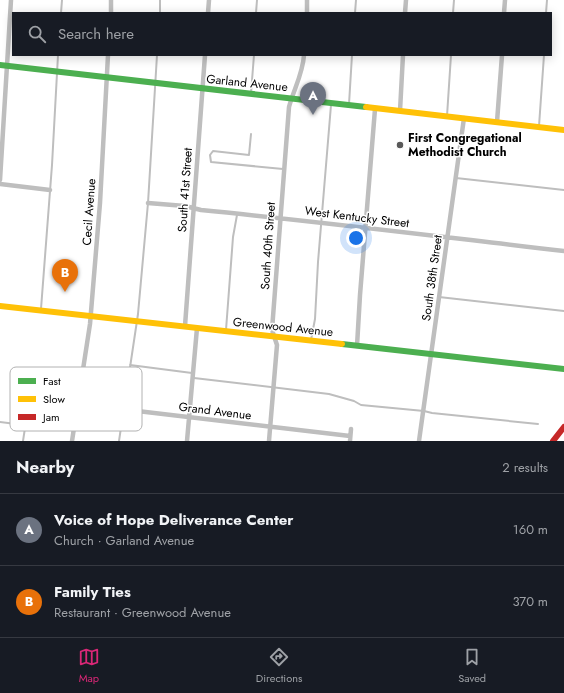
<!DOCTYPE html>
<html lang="en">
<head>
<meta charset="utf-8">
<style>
  body { margin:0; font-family:Jost,sans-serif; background:#242831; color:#f1f3f6 }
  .you { position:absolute; left:356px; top:238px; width:14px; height:14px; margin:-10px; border:3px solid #fff; border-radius:50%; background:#1a73e8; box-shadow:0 0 0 6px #1a73e833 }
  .badge { display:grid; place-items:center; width:26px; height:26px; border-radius:50%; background:#db2777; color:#fff; font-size:13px; font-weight:700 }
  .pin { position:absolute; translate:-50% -33px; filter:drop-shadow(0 1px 2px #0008) }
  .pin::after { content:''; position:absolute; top:21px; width:14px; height:12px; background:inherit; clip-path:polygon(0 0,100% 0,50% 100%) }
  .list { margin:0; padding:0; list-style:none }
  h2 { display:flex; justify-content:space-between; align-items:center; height:52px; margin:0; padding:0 16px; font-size:17px }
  h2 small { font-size:13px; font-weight:400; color:#9ea1a6 }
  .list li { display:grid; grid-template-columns:26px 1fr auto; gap:12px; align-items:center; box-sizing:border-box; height:72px; padding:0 16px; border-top:1px solid #363941 }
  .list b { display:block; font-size:15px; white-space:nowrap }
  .list p { margin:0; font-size:13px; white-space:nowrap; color:#9ea1a6 }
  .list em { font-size:13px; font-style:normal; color:#9ea1a6 }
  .icon { flex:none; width:22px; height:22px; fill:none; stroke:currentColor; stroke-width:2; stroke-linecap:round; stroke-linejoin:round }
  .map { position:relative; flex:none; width:564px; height:441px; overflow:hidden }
  .search { position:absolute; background:#171b24; box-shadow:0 2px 10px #0003; left:12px; right:12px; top:12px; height:44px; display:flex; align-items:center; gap:10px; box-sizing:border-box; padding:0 14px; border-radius:0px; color:#9ea1a6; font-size:15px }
  .sheet { height:196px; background:#171b24 }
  nav { display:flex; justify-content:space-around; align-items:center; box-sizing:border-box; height:56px; border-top:1px solid #363941; background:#171b24; font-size:11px; color:#9ea1a6 }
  nav a { display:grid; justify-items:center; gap:2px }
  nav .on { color:#db2777 }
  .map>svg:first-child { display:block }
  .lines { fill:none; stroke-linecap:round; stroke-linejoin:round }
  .lane { stroke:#bebebe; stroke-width:2 }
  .street { stroke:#bebebe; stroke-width:4.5 }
  .fast { stroke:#4caf50; stroke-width:6 }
  .slow { stroke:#ffc107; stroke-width:6 }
  .jam { stroke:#c62828; stroke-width:6 }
  .poi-dot { fill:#595959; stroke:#fff; stroke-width:1.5 }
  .labels { text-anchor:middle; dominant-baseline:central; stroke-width:3; stroke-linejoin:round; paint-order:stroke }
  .street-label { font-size:12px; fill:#000; stroke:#fff }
  .poi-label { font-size:12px; font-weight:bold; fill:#000; stroke:#fff; text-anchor:start }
  .key { fill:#fff; stroke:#b2b2b2; stroke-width:1 }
  .key-label { font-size:11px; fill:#000 }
</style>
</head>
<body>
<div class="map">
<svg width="564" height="441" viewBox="0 0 564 441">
  <rect width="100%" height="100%" fill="#fff"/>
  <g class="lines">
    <path class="lane" d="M 61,13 L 62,0
      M 160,13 L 160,0
      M 256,13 L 257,0
      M 355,13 L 356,0
      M 453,13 L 454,0
      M 546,13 L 547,0
      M 251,93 L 254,55
      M 349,104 L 352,55
      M 447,116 L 451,55
      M 539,126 L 544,55
      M 251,134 L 249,155 L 213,151 L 210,155 L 211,162 L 283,169
      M 456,178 L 564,190
      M 439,297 L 564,311
      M 41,309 L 52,165 L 58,55
      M 226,330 L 233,237 L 237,215
      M 311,340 L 315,319 L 318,262 L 331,105
      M 130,365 L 192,373
      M 194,378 L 329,394 L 354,401 L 361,405 L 424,411 L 432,413 L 538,424
      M 0,422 L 16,424 L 24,426 L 25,428 L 23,441
      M 119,441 L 138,314 L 148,203 L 157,55"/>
    <path class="street" d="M 111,13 L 111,0
      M 208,13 L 209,0
      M 307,13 L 307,0
      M 405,13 L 406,0
      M 504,13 L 505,0
      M 400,111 L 403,55
      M 497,122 L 502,55
      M 0,180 L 11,0
      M 0,184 L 50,190
      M 148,203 L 185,206 L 201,210 C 323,222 443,237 564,251
      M 185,326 L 205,55
      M 357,346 L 360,295 L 375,109
      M 78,404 L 350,436
      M 72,441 L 90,324 L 100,203 L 108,55
      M 187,441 L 197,328
      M 269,441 L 277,345 L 272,330 L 289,107 C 294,89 303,73 304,55
      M 350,441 L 351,429
      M 419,441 L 464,118"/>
    <path class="fast" d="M 0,65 L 366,107
      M 342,344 L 564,369"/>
    <path class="slow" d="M 366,107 L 564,130
      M 0,306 L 342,344"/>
    <path class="jam" d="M 553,441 L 564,427"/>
  </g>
  <circle class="poi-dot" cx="400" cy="145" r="4"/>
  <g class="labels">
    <g class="street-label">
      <text transform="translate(247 83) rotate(6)">Garland Avenue</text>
      <text transform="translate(185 190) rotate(-86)">South 41st Street</text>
      <text transform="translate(89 212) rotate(-86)">Cecil Avenue</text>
      <text transform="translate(357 217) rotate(7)">West Kentucky Street</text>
      <text transform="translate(268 246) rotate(-86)">South 40th Street</text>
      <text transform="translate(432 278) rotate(-82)">South 38th Street</text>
      <text transform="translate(283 327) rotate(6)">Greenwood Avenue</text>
      <text transform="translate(215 411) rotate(7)">Grand Avenue</text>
    </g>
    <g class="poi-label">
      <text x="408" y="138">First Congregational<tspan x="408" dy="14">Methodist Church</tspan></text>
    </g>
  </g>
  <rect x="10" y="367" width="132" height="64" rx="6" class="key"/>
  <rect x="18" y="378" width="18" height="6" fill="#4caf50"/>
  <rect x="18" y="396" width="18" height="6" fill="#ffc107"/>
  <rect x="18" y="414" width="18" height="6" fill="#c62828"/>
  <g class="key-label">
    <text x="43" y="385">Fast</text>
    <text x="43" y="403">Slow</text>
    <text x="43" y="421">Jam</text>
  </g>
</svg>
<div class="you"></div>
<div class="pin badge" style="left:313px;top:115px;background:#6b7280">A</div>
<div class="pin badge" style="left:65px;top:292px;background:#e8710a">B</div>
<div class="search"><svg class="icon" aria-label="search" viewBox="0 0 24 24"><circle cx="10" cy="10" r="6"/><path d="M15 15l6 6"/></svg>Search here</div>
</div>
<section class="sheet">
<h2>Nearby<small>2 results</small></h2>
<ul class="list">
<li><span class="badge" style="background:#6b7280">A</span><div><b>Voice of Hope Deliverance Center</b><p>Church · Garland Avenue</p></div><em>160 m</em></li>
<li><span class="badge" style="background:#e8710a">B</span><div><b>Family Ties</b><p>Restaurant · Greenwood Avenue</p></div><em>370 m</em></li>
</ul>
</section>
<nav>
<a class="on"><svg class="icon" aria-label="map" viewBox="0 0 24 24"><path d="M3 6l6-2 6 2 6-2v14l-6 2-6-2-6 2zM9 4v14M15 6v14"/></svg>Map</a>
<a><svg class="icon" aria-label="directions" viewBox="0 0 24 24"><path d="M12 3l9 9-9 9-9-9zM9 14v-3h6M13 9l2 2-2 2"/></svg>Directions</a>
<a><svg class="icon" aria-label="saved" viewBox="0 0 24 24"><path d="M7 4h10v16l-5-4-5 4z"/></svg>Saved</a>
</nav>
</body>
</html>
